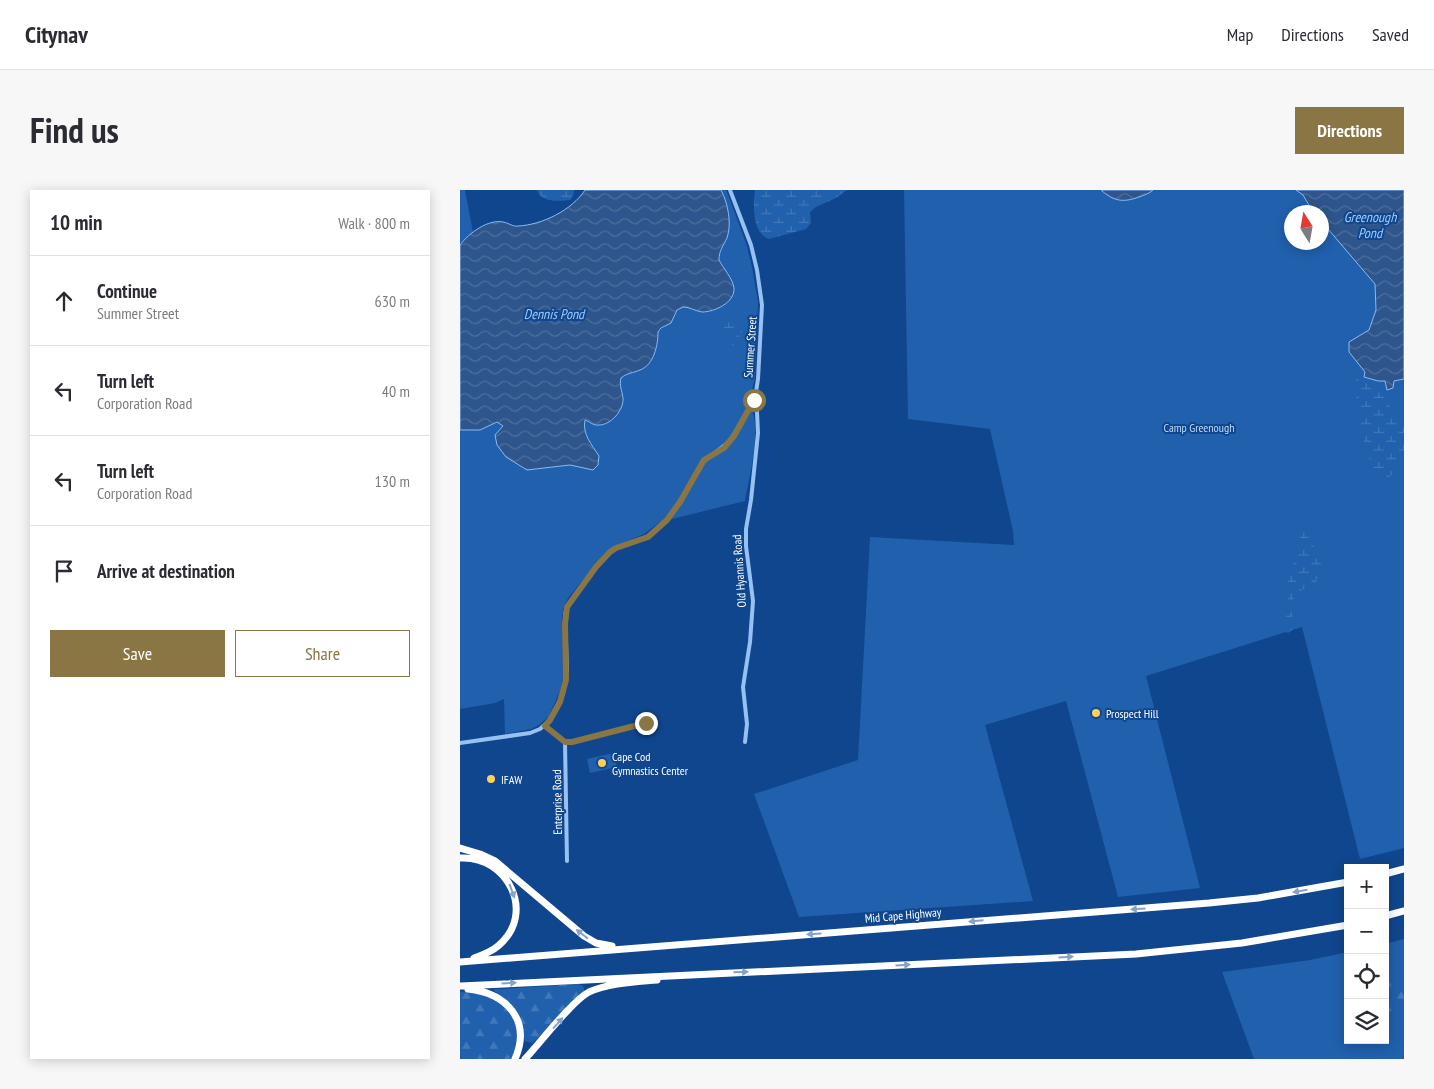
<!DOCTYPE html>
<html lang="en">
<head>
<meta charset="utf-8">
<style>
  body { margin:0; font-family:"PT Sans Narrow",sans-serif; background:#f7f7f7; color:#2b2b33 }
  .controls { position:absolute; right:15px; bottom:15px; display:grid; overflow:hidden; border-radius:0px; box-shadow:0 2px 12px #0003 }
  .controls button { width:45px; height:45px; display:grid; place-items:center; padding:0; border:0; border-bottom:1px solid #e1e1e2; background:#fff; color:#2b2b33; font:25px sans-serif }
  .compass { position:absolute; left:824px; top:15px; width:45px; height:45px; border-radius:50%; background:#fff; box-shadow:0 2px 12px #0003; rotate:349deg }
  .stop { position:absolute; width:15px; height:15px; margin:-11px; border:4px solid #8a7544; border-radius:50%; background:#fff }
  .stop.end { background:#8a7544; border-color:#fff; box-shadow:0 1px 5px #0008 }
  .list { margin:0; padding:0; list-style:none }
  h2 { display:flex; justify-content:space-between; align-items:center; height:65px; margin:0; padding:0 20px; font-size:21px }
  h2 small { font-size:16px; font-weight:400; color:#7c7c81 }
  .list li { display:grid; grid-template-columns:32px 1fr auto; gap:15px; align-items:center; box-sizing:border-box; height:90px; padding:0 20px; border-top:1px solid #e1e1e2 }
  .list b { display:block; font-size:19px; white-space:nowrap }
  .list p { margin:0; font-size:16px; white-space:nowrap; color:#7c7c81 }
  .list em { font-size:16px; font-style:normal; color:#7c7c81 }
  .actions { display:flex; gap:10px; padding:15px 20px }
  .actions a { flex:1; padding:11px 0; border:1px solid #8a7544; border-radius:0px; text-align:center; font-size:18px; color:#8a7544 }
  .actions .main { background:#8a7544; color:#fff }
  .icon { flex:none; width:28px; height:28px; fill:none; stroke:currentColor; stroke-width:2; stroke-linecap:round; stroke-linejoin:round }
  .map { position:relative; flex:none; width:944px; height:869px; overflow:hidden; border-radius:0px }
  header { display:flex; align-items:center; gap:30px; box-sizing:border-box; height:70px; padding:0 25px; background:#fff; border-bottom:1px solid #e1e1e2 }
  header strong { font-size:24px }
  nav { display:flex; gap:28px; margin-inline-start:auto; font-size:18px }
  .intro { display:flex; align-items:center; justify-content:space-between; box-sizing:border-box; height:120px; padding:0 30px }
  h1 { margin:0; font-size:35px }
  .button { padding:12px 22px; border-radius:0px; background:#8a7544; color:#fff; font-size:18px; font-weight:700 }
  main { display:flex; gap:30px; padding:0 30px }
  aside { flex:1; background:#fff; border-radius:0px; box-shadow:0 2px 12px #0003 }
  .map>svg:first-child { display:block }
  .green { fill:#2060ad; fill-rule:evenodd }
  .forest { fill:url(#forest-firs) }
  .wetland { fill:url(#wetland-marsh) }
  .water { fill:url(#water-waves); stroke:#88bbf7 }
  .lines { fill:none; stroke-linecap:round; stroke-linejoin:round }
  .street { stroke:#97c0f3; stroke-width:4 }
  .highway { stroke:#fff; stroke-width:7 }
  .oneway { fill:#87a2c6 }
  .route { stroke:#8a7544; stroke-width:6 }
  .poi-dot { fill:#ffd059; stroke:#0f468e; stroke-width:2 }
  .labels { text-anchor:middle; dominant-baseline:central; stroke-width:4; stroke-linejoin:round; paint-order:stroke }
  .street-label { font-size:12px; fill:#fff; stroke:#0f468e }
  .park-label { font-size:12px; fill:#bedbfe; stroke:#0f468e }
  .poi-label { font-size:12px; fill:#fff; stroke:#0f468e; text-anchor:start }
  .water-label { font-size:14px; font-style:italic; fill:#a2cafa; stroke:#0f468e }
</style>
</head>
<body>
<header>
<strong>Citynav</strong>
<nav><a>Map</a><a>Directions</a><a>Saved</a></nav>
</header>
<div class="intro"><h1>Find us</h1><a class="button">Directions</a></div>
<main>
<aside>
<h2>10 min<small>Walk · 800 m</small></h2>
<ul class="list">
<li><svg class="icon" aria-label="ahead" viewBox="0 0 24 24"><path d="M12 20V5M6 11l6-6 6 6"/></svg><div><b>Continue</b><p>Summer Street</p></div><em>630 m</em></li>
<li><svg class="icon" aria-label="left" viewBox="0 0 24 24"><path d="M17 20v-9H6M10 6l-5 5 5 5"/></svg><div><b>Turn left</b><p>Corporation Road</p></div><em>40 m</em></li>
<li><svg class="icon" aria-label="left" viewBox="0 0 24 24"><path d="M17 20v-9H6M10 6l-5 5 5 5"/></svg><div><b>Turn left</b><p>Corporation Road</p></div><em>130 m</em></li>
<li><svg class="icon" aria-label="arrive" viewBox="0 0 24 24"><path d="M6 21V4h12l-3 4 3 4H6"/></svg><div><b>Arrive at destination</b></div></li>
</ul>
<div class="actions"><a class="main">Save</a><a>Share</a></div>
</aside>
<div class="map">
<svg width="944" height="869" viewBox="0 0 944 869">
  <defs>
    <pattern id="forest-firs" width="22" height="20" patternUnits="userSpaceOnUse" patternTransform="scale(1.25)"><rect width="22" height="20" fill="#2060ad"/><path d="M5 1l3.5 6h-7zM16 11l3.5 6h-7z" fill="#4178b9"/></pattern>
    <pattern id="wetland-marsh" width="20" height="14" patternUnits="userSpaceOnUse" patternTransform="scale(1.25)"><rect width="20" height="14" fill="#2060ad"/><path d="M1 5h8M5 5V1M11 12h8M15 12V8" fill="none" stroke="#4178b9"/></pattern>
    <pattern id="water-waves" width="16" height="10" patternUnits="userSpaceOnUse" patternTransform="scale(1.25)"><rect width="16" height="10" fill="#2e568c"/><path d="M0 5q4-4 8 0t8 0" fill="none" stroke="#4d6f9d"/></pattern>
  </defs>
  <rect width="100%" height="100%" fill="#0f468e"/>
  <path class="green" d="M 0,0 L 5,0 L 13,42 L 0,55 Z
    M 261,0 L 266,0 L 269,7 L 287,56 L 292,77 L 298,112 L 295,188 L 288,214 C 304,231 289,288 285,311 L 200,332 L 184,344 L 155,356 L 139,370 L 108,408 L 103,419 L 102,429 L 103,489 L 100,501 L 89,526 L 79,535 L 71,539 L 45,544 L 44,509 L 35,513 L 0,519 L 0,240 C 14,240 25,237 37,232 L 44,236 L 53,271 L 67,280 L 110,275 L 123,278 L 138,275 L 139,266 C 132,255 122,244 125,230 C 129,231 135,235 139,235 C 152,236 164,219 163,208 C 162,200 159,196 161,188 C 167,183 173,183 180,180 C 194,175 198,155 198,142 L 214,128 L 217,120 L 223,116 L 245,122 L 263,116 L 271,90 L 259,70 L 262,55 L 266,49 L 264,5 Z
    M 444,0 L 944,0 L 944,658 L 900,669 L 842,437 L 686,486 L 740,698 L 658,707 L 606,511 L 525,535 L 573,711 L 339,727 L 294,604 L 398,570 L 410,347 L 554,355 L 553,341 L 530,239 L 448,229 ZM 832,22 L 862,22 L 862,52 L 832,52 Z
    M 154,563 L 157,577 L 130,583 L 127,569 Z
    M 944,749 L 944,869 L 794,869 L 762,782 L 850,770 L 888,762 L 888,850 L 925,850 L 925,754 Z"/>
  <path class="forest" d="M 944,790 L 944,813 L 934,816 L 925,833 L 925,794 Z
    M 118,794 L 123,796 L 125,802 L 82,845 L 72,853 L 65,851 L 52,817 L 45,809 L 34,801 L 34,799 L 42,799 Z
    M 7,801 C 34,804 62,823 57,854 C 56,859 54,864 52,869 L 0,869 L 0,802 Z"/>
  <path class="wetland" d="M 77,0 L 114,0 L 113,6 L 110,10 C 99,11 81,13 77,0 Z
    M 295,0 L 387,0 L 376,8 L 356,17 L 350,22 L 351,33 L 346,39 L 309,49 C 292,44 293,15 295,0 Z
    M 268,130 L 284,132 L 285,139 L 280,144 L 277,155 L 273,156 C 269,153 263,137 262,131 Z
    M 900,185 L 908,189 L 926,191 L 931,225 L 944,233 L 944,271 L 926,291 L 921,294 L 905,259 L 901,237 L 900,216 L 892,196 Z
    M 841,342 C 848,342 851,350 852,355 L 860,360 L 863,372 L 859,376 L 856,392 C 834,403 826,411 835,436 L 830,442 L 827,443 L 823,432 L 828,411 L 828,383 L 836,368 Z"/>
  <path class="water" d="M 125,0 L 261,0 C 268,13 272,34 267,48 C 263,56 259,61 259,70 C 263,78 273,89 274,98 C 275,113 254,122 242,122 C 235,121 230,117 223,117 L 217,120 L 211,133 L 201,138 L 198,142 C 198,155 194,175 180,180 C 173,183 167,183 161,188 C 159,196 162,200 163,208 C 164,220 151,235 139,235 C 133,236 129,231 125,230 C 122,244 132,255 139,266 L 138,275 L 133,280 L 110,275 L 67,280 L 46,267 L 37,255 L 35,245 L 43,236 L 37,232 L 20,240 L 0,240 L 0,55 C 9,43 28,29 43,32 C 49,33 53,37 58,36 C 82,35 112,20 125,0 Z
    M 641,0 L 693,0 C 689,4 684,5 679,7 C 663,13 653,11 641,0 Z
    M 836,0 L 944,0 L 944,189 L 934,191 L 933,198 L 927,200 L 925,191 L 918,191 L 904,187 L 905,182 L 889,162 L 889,152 L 909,140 L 916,120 L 915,94 L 862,32 L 862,22 L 853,22 L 843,5 Z"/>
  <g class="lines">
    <path class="street" d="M 85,536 L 105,552 L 112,552 L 186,533
      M 105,552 L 107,671
      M 285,552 L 287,534 L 283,497 L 290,452 L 293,411 L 286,356 L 286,339 L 291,310 L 298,243 L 297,222 L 294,210
      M 0,553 L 70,543 L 80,539 L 90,530 L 103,504 L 107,480 L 105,424 L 107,417 L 115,405 L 140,372 L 150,362 L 156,358 L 188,347 L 207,330 L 220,312 L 242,273 L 270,251 L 292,214 L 296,202 L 298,189 L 302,115 L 297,80 L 291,55 L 270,0"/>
    <path class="highway" d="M 0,658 L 20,664 L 35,671 L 124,746 L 136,753 L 152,756
      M 0,668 C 48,665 77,724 38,756 C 31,762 23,765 14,768
      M 925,684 L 944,679
      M 925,726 L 944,721
      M 0,772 L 749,713 L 798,708 L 888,692
      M 0,796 L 676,764 L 782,753 L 888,735
      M 8,799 C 46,803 72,830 55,869
      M 65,869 C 80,853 112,811 129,802 C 149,793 176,792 197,790"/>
  </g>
  <defs><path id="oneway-solid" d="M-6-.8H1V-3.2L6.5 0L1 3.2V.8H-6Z" transform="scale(1.25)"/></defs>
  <g class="oneway">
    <use href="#oneway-solid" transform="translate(52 701) rotate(70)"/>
    <use href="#oneway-solid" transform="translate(840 701) rotate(170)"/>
    <use href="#oneway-solid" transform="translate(678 719) rotate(176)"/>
    <use href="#oneway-solid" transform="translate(516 731) rotate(175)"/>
    <use href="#oneway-solid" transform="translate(122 744) rotate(-142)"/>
    <use href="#oneway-solid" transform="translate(354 744) rotate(176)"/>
    <use href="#oneway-solid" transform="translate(606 767) rotate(-3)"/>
    <use href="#oneway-solid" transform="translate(443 775) rotate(-3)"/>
    <use href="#oneway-solid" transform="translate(281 782) rotate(-2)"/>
    <use href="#oneway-solid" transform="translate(49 793) rotate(-4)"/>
    <use href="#oneway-solid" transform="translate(98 833) rotate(-48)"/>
  </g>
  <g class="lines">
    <path class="route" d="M 186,533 L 112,552 L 105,552 L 85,536 L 90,530 L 100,512 L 106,490 L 105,434 L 107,417 L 136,377 L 150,362 L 156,358 L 188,347 L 207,330 L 220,312 L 244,270 L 264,258 L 274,246 L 294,210"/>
  </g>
  <g class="poi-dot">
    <circle cx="636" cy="523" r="5"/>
    <circle cx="142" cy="573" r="5"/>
    <circle cx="31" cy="589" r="5"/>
  </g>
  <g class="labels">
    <g class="street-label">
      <text transform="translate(290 157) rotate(-86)">Summer Street</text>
      <text transform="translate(279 381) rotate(-94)">Old Hyannis Road</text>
      <text transform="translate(97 612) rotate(-91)">Enterprise Road</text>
      <text transform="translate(443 725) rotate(-5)">Mid Cape Highway</text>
    </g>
    <g class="park-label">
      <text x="739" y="237">Camp Greenough</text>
    </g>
    <g class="poi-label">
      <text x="646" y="523">Prospect Hill</text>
      <text x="152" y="566">Cape Cod<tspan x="152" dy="14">Gymnastics Center</tspan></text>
      <text x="41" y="589">IFAW</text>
    </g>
    <g class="water-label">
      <text x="910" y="27">Greenough<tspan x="910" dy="16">Pond</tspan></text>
      <text x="94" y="124">Dennis Pond</text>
    </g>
  </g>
</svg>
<div class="controls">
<button>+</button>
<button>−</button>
<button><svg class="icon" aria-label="locate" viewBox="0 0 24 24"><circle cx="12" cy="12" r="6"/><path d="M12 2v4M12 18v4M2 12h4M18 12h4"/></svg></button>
<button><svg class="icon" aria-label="layers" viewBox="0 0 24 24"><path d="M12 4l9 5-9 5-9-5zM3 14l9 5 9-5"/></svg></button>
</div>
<svg class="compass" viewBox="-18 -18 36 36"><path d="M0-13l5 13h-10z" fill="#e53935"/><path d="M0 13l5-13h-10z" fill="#7c7c81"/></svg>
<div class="stop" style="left:294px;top:210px"></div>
<div class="stop end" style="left:186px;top:533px"></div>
</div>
</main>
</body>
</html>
